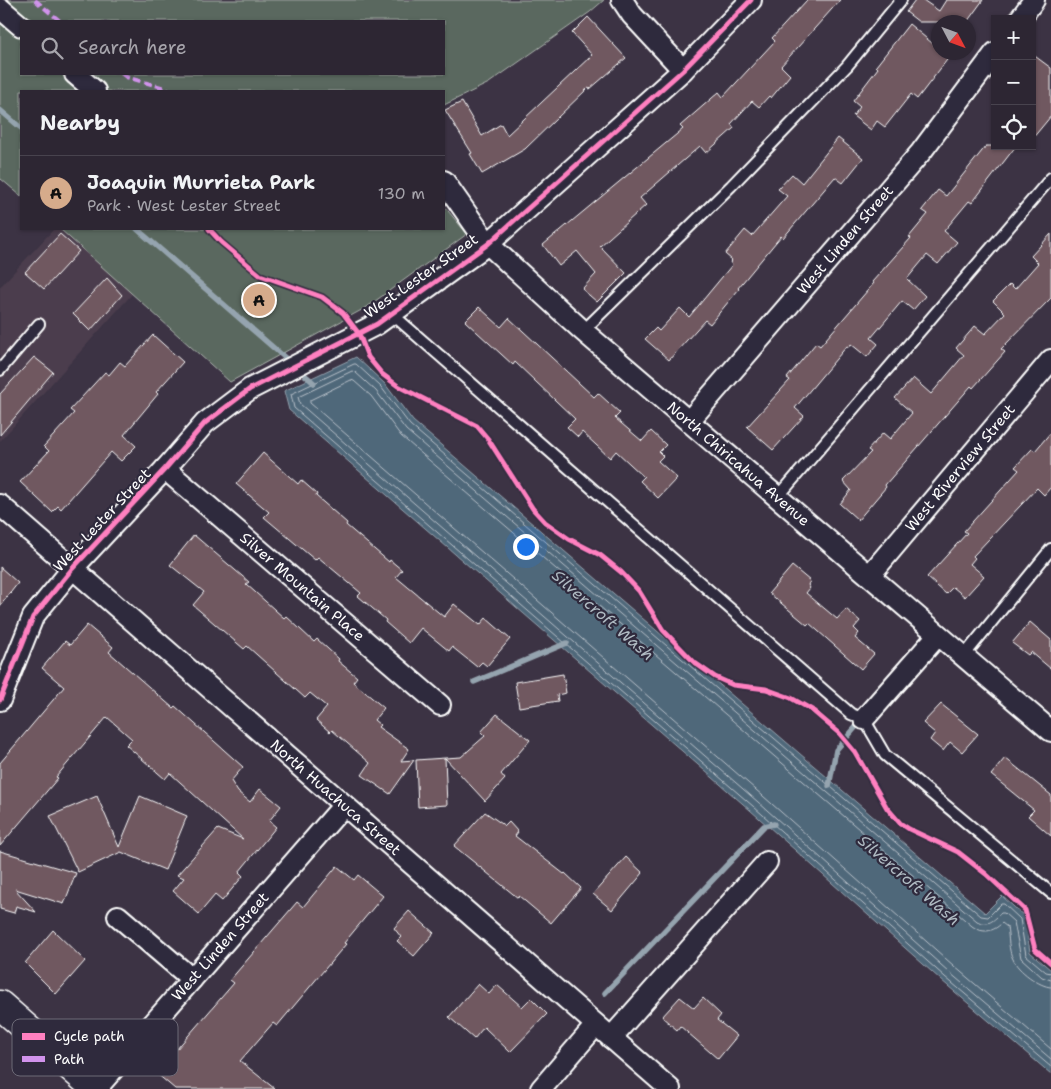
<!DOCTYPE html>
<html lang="en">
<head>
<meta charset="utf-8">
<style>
  body { margin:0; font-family:"Shantell Sans",sans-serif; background:#352e3b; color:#f1f3f6 }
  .controls { position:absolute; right:15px; top:15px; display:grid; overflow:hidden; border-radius:0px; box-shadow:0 1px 4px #0004 }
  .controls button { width:45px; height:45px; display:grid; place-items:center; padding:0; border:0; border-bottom:1px solid #48434e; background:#2d2633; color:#f1f3f6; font:25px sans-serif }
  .compass { position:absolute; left:931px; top:15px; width:45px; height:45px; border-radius:50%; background:#2d2633; box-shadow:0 1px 4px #0004; rotate:131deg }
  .you { position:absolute; left:525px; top:546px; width:18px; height:18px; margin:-12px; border:4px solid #fff; border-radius:50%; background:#1a73e8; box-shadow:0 0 0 8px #1a73e833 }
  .badge { display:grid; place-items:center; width:32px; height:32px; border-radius:50%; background:#d6ab8b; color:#111; font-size:16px; font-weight:700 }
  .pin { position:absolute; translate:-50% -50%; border:2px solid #fff; box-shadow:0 1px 5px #0006 }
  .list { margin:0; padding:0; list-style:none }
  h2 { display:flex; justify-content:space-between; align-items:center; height:65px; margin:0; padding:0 20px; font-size:21px }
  h2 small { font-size:16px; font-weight:400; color:#a7a5ac }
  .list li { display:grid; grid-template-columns:32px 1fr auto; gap:15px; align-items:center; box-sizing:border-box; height:75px; padding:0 20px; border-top:1px solid #48434e }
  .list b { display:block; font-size:19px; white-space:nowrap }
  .list p { margin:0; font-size:16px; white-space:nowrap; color:#a7a5ac }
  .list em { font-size:16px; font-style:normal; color:#a7a5ac }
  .icon { flex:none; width:28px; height:28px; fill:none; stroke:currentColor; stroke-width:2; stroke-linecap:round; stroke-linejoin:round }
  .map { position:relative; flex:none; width:1051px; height:1089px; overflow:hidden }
  .search { position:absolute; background:#2d2633; box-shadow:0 1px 4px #0004; left:20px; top:20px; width:425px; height:55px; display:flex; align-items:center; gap:12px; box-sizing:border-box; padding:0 18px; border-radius:0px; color:#a7a5ac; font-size:19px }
  .panel { position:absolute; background:#2d2633; box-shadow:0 1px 4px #0004; left:20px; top:90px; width:425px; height:140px; border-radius:0px }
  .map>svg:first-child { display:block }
  .built { fill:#4c3e4d }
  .green { fill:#5a685e; stroke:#acb4ae; fill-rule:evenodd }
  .water { fill:#4f677a; stroke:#95a4af }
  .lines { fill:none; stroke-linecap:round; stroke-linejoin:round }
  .shore { stroke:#b9c2ca; stroke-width:1 }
  .stream { stroke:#95a4af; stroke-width:5.5 }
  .building { fill:#705861; stroke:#fff }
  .lane-casing { stroke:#fff; stroke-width:14 }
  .street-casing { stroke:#fff; stroke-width:24 }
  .secondary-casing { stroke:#fff; stroke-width:31 }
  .lane { stroke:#2f2a3d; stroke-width:10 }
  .street { stroke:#2f2a3d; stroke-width:20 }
  .secondary { stroke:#2f2a3d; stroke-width:28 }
  .quiet { stroke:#d193ec; stroke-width:4; stroke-dasharray:8 4; stroke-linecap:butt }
  .cycleway-casing { stroke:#2f2a3d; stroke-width:8 }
  .cycleway { stroke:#ff80c0; stroke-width:5 }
  .labels { text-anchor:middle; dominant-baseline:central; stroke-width:4.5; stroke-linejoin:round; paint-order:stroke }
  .street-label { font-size:15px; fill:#fff; stroke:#2f2a3d }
  .water-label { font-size:16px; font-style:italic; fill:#b0bbc3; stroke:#2f2a3d }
  .key { fill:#2f2a3d; stroke:#6d6a77; stroke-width:1 }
  .key-label { font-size:14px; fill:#fff }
</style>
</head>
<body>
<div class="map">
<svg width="1051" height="1089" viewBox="0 0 1051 1089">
  <rect width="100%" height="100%" fill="#3c3344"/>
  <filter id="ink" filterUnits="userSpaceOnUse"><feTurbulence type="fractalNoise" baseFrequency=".02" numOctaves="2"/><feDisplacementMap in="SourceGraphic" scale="10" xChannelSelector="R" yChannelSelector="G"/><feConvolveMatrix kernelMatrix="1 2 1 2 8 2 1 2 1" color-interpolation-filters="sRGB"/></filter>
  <g filter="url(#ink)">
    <path class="built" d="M 54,229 L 60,229 L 133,293 L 0,441 L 0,287 Z"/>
    <path class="green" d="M 0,0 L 604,0 L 590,12 L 489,83 L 444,105 L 444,91 L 21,91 L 21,196 L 1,179 L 0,180 ZM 21,21 L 444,21 L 444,74 L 21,74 Z
      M 444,206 L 467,234 L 367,307 L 230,382 L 60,229 L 444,229 Z"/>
    <path class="water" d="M 356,357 L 385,384 L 413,421 L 985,913 L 1002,896 L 1025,917 L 1030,952 L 1051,970 L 1051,1074 L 941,980 L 750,810 L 289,410 L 284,391 Z"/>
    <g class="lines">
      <path class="shore" d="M 1051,973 L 1046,972 L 1026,955 L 1020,919 L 1004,904 L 1001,904 L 988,917 L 981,916 L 410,425 L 381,387 L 356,364 L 354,364 L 291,394 L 294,408 L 754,807 L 945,977 L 1051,1067
        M 1051,980 L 1042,977 L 1021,958 L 1014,922 L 1004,913 L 1001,913 C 994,920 988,927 977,921 L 406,430 L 376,391 L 355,372 L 352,371 L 298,397 L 300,404 L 758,802 L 949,972 L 1051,1059
        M 1051,987 C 1040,987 1017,970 1013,959 C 1008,950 1009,937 1007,927 L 1002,923 C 993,932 983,934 972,926 L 401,436 L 371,396 L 354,381 L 351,380 L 310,400 L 310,403 L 763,796 L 954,966 L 1051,1049"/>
      <path class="stream" d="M 0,110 L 21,128
        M 137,229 L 314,383
        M 474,682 L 567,643
        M 829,786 L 836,750 L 855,728
        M 605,993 L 764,826 L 774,824"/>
    </g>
    <path class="building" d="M 807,0 L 840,0 L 781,66 L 790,75 L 771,98 L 769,96 L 759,107 L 752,101 L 731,124 L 734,128 L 706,153 L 700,146 L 640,198 L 646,205 L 600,246 L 626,273 L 597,302 L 582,289 L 596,274 L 577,251 L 559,266 L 543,245 L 683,129 L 680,126 L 719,92 L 723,97 L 775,41 L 772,38 Z
      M 915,0 L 923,0 L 939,11 L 946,0 L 983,0 L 967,22 L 919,22 L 906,12 Z
      M 588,17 L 626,58 L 590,89 L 588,88 L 525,149 L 482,174 L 470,154 L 472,153 L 445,110 L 462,102 L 482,136 L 501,124 L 507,135 L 592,55 L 572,33 Z
      M 909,24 L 938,48 L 938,52 L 945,52 L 950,56 L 917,99 L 911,94 L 885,127 L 877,121 L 871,130 L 853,116 L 860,107 L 853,101 L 878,68 L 876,66 Z
      M 1032,54 L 1051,68 L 1051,116 L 1032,139 Z
      M 838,138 L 863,158 L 843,183 L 835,177 L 783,238 L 781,236 L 738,288 L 739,289 L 710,324 L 705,320 L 669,360 L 645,339 L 656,328 L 659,331 L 680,308 L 689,317 L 732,265 L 730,262 L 732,260 L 725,254 L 745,230 L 752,236 L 787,196 L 778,189 L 792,174 L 802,183 Z
      M 986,146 L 1016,146 L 972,203 L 969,201 L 944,231 L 957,242 L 938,264 L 927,255 L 907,279 L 925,296 L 913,310 L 902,301 L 871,338 L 878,344 L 867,357 L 851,344 L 849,347 L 847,346 L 795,408 L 804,416 L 773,450 L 747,427 L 790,380 L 787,378 L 816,343 L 820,346 L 874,283 L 872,282 L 911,238 L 909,237 L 928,214 L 922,210 L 938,190 L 946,196 Z
      M 60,234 L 79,251 L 44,289 L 25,272 Z
      M 1051,234 L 1051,298 L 1001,349 L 1005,352 L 973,388 L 971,386 L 885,485 L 886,487 L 858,520 L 840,504 L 851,490 L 843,481 L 871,452 L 868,450 L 883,433 L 890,439 L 912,413 L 895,398 L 913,378 L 931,394 L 964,355 L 956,348 L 975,326 L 985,334 L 1005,313 L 993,301 L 1010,284 L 1015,289 L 1038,263 L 1031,256 Z
      M 107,278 L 122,295 L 90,331 L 73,314 Z
      M 479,307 L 501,327 L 509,318 L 594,397 L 598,393 L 620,413 L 615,418 L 642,441 L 651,431 L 666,445 L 659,452 L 663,456 L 658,461 L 677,478 L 658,498 L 640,481 L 644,477 L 616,451 L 610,458 L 582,432 L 578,437 L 567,427 L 575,419 L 515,362 L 513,365 L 465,321 Z
      M 153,335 L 183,362 L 156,392 L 158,394 L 124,435 L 136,446 L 121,461 L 111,452 L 61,509 L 58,506 L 52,512 L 20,482 L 49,451 L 44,446 L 74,413 L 70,410 L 105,372 L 109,375 L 120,362 L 125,366 Z
      M 34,357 L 53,372 L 0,435 L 0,394 Z
      M 1051,432 L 1051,487 L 1044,495 L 1037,488 L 973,556 L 975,558 L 970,564 L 984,576 L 965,597 L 953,587 L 946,594 L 927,577 L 967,533 L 964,531 L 1019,470 L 1015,467 L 1032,449 L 1035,451 Z
      M 263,453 L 298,484 L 301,480 L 317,494 L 316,496 L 347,523 L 346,525 L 389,562 L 390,560 L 402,570 L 396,577 L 444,617 L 454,604 L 480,625 L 486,618 L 510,639 L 487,666 L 482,662 L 477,667 L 452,647 L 449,651 L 421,628 L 409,643 L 385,622 L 386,620 L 358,596 L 361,593 L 318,557 L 315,560 L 264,517 L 269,512 L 236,484 Z
      M 194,535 L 249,582 L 246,584 L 284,618 L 286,616 L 314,642 L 317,639 L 339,659 L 338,661 L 357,677 L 353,682 L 384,708 L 374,720 L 380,725 L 378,727 L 409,749 L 401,761 L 414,760 L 390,794 L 362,775 L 370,763 L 332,730 L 330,732 L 316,720 L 327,707 L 310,693 L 305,698 L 247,646 L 244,649 L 193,605 L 204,592 L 170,565 Z
      M 792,566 L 810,581 L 808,585 L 810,588 L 806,593 L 837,619 L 846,609 L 860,621 L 854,628 L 859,633 L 855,638 L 874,654 L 861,669 L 809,623 L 807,625 L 769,593 Z
      M 0,567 L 18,583 L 0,606 Z
      M 1030,622 L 1051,640 L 1051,669 L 1031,652 L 1028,655 L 1012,643 Z
      M 87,625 L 113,647 L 109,652 L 173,708 L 175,706 L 243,767 L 231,781 L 238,792 L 250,802 L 260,789 L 281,806 L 269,821 L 276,827 L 239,872 L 243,876 L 222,901 L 215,895 L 199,914 L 173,891 L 184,878 L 177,875 L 218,829 L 243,839 L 170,773 L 165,779 L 126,745 L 132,739 L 107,717 L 56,777 L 58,778 L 0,846 L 0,763 L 64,687 L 42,668 L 65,641 L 70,645 Z
      M 563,674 L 566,693 L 557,695 L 558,701 L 519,707 L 515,682 Z
      M 941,704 L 978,734 L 962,752 L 950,742 L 943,751 L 930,740 L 935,733 L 923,723 Z
      M 497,714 L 530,740 L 501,774 L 505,779 L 485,801 L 445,758 L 461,757 L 485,736 L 481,732 Z
      M 445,758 L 447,805 L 418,807 L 416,760 Z
      M 1005,758 L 1051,795 L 1051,836 L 1028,816 L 1034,810 L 991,775 Z
      M 97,796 L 119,847 L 140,796 L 187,816 L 165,870 L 121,852 L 78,872 L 50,816 Z
      M 485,812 L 505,826 L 509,822 L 518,832 L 515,836 L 564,874 L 565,873 L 581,888 L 551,923 L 519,896 L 518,898 L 454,846 Z
      M 0,851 L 76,873 L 64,904 L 15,889 L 36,912 L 16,906 L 14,913 L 0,909 Z
      M 626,857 L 643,873 L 612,910 L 593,894 Z
      M 337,866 L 354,880 L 358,875 L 383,896 L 344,943 L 346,944 L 277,1026 L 273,1023 L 240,1061 L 275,1089 L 175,1089 L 156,1073 L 234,983 L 230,980 L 297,902 L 303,907 Z
      M 409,911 L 434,933 L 414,956 L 397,941 L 401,937 L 394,928 Z
      M 53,930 L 85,961 L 56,994 L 25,963 Z
      M 478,984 L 489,994 L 497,985 L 522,1007 L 531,998 L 547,1014 L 510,1052 L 484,1027 L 474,1039 L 449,1017 Z
      M 680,997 L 694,1008 L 703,998 L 721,1015 L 717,1020 L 737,1036 L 718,1059 L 680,1026 L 677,1030 L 662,1017 Z"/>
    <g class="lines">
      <g class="lane-casing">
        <path id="lane" d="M 392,314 L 851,714 L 864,719 L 885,755 L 1051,893
          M 583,331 L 731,186 L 847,66 L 901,0
          M 0,370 L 39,324
          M 778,497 L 1051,178
          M 963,657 L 1051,549"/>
      </g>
      <g class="street-casing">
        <g id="street">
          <path d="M 622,0 L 632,15 L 683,70"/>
          <path d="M 0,8 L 21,26"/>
          <path d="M 1020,19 L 1034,0"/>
          <path d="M 75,74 L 95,91"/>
          <path id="s1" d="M 444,181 L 488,244 L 583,331 L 1051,731"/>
          <path id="s2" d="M 689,421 L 921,152 L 995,53"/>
          <path id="s3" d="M 165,469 L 440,705"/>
          <path id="s4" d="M 0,505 L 670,1089"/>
          <path id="s5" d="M 870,575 L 1051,360"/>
          <path d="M 0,700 L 33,617 L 72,569 L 165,469 L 205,423 L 250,389 L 377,324 L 488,244 L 683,70 L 751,0"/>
          <path d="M 864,719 L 938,635"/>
          <path d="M 118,916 L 192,979"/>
          <path d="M 611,1038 L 767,862"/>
          <path id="s6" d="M 96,1089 L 344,805"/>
          <path d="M 541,1089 L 596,1025"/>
        </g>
      </g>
      <g class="secondary-casing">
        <path id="secondary" d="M 0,1005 L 96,1089"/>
      </g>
      <use href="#lane" class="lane"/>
      <use href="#street" class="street"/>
      <use href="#secondary" class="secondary"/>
      <path class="quiet" d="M 35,0 L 60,21
        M 122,74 L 126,77 L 165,88 L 169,91"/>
      <g class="cycleway-casing">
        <path id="cycleway" d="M 209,229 L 221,242 L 260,275 L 322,297 L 343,313 L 359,334 L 368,357 L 382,374 L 398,386 L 477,426 L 488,439 L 533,509 L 545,522 L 569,539 L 600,555 L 621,572 L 639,591 L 663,630 L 695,663 L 715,677 L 733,685 L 766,689 L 791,698 L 812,710 L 839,733 L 855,752 L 887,808 L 900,823 L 909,829 L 958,852 L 986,874 L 1025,910 L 1035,949 L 1051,963
          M 0,700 L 33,617 L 72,569 L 165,469 L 205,423 L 250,389 L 377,324 L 488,244 L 683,70 L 751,0"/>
      </g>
      <use href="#cycleway" class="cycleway"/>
    </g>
  </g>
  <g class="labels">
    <g class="street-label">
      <text stroke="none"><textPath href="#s2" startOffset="239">West Linden Street</textPath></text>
      <text transform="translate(421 276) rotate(-35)">West Lester Street</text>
      <text stroke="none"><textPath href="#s1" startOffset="410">North Chiricahua Avenue</textPath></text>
      <text stroke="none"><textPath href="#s5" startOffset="140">West Riverview Street</textPath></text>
      <text transform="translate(102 520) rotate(-47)">West Lester Street</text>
      <text stroke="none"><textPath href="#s3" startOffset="181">Silver Mountain Place</textPath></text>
      <text stroke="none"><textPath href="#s4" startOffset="445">North Huachuca Street</textPath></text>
      <text stroke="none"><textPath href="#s6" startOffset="189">West Linden Street</textPath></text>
    </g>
    <g class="water-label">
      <text transform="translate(603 615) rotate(41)">Silvercroft Wash</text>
      <text transform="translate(909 880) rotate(41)">Silvercroft Wash</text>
    </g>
  </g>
  <rect x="12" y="1019" width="166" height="57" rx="8" class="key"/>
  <rect x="22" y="1033" width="23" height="7" fill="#ff80c0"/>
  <rect x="22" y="1056" width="23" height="6" fill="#d193ec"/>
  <g class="key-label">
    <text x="54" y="1041">Cycle path</text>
    <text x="54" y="1064">Path</text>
  </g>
</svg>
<div class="controls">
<button>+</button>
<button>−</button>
<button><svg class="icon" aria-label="locate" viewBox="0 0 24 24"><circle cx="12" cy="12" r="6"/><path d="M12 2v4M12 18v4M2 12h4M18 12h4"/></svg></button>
</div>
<svg class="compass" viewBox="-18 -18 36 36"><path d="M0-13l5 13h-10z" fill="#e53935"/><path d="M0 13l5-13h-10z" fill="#a7a5ac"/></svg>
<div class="you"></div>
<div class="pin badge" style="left:259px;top:300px">A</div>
<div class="search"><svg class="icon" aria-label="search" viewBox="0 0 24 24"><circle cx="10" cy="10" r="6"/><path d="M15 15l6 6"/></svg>Search here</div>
<section class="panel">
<h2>Nearby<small></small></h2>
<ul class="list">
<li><span class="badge">A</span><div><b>Joaquin Murrieta Park</b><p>Park · West Lester Street</p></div><em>130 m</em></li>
</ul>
</section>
</div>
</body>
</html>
